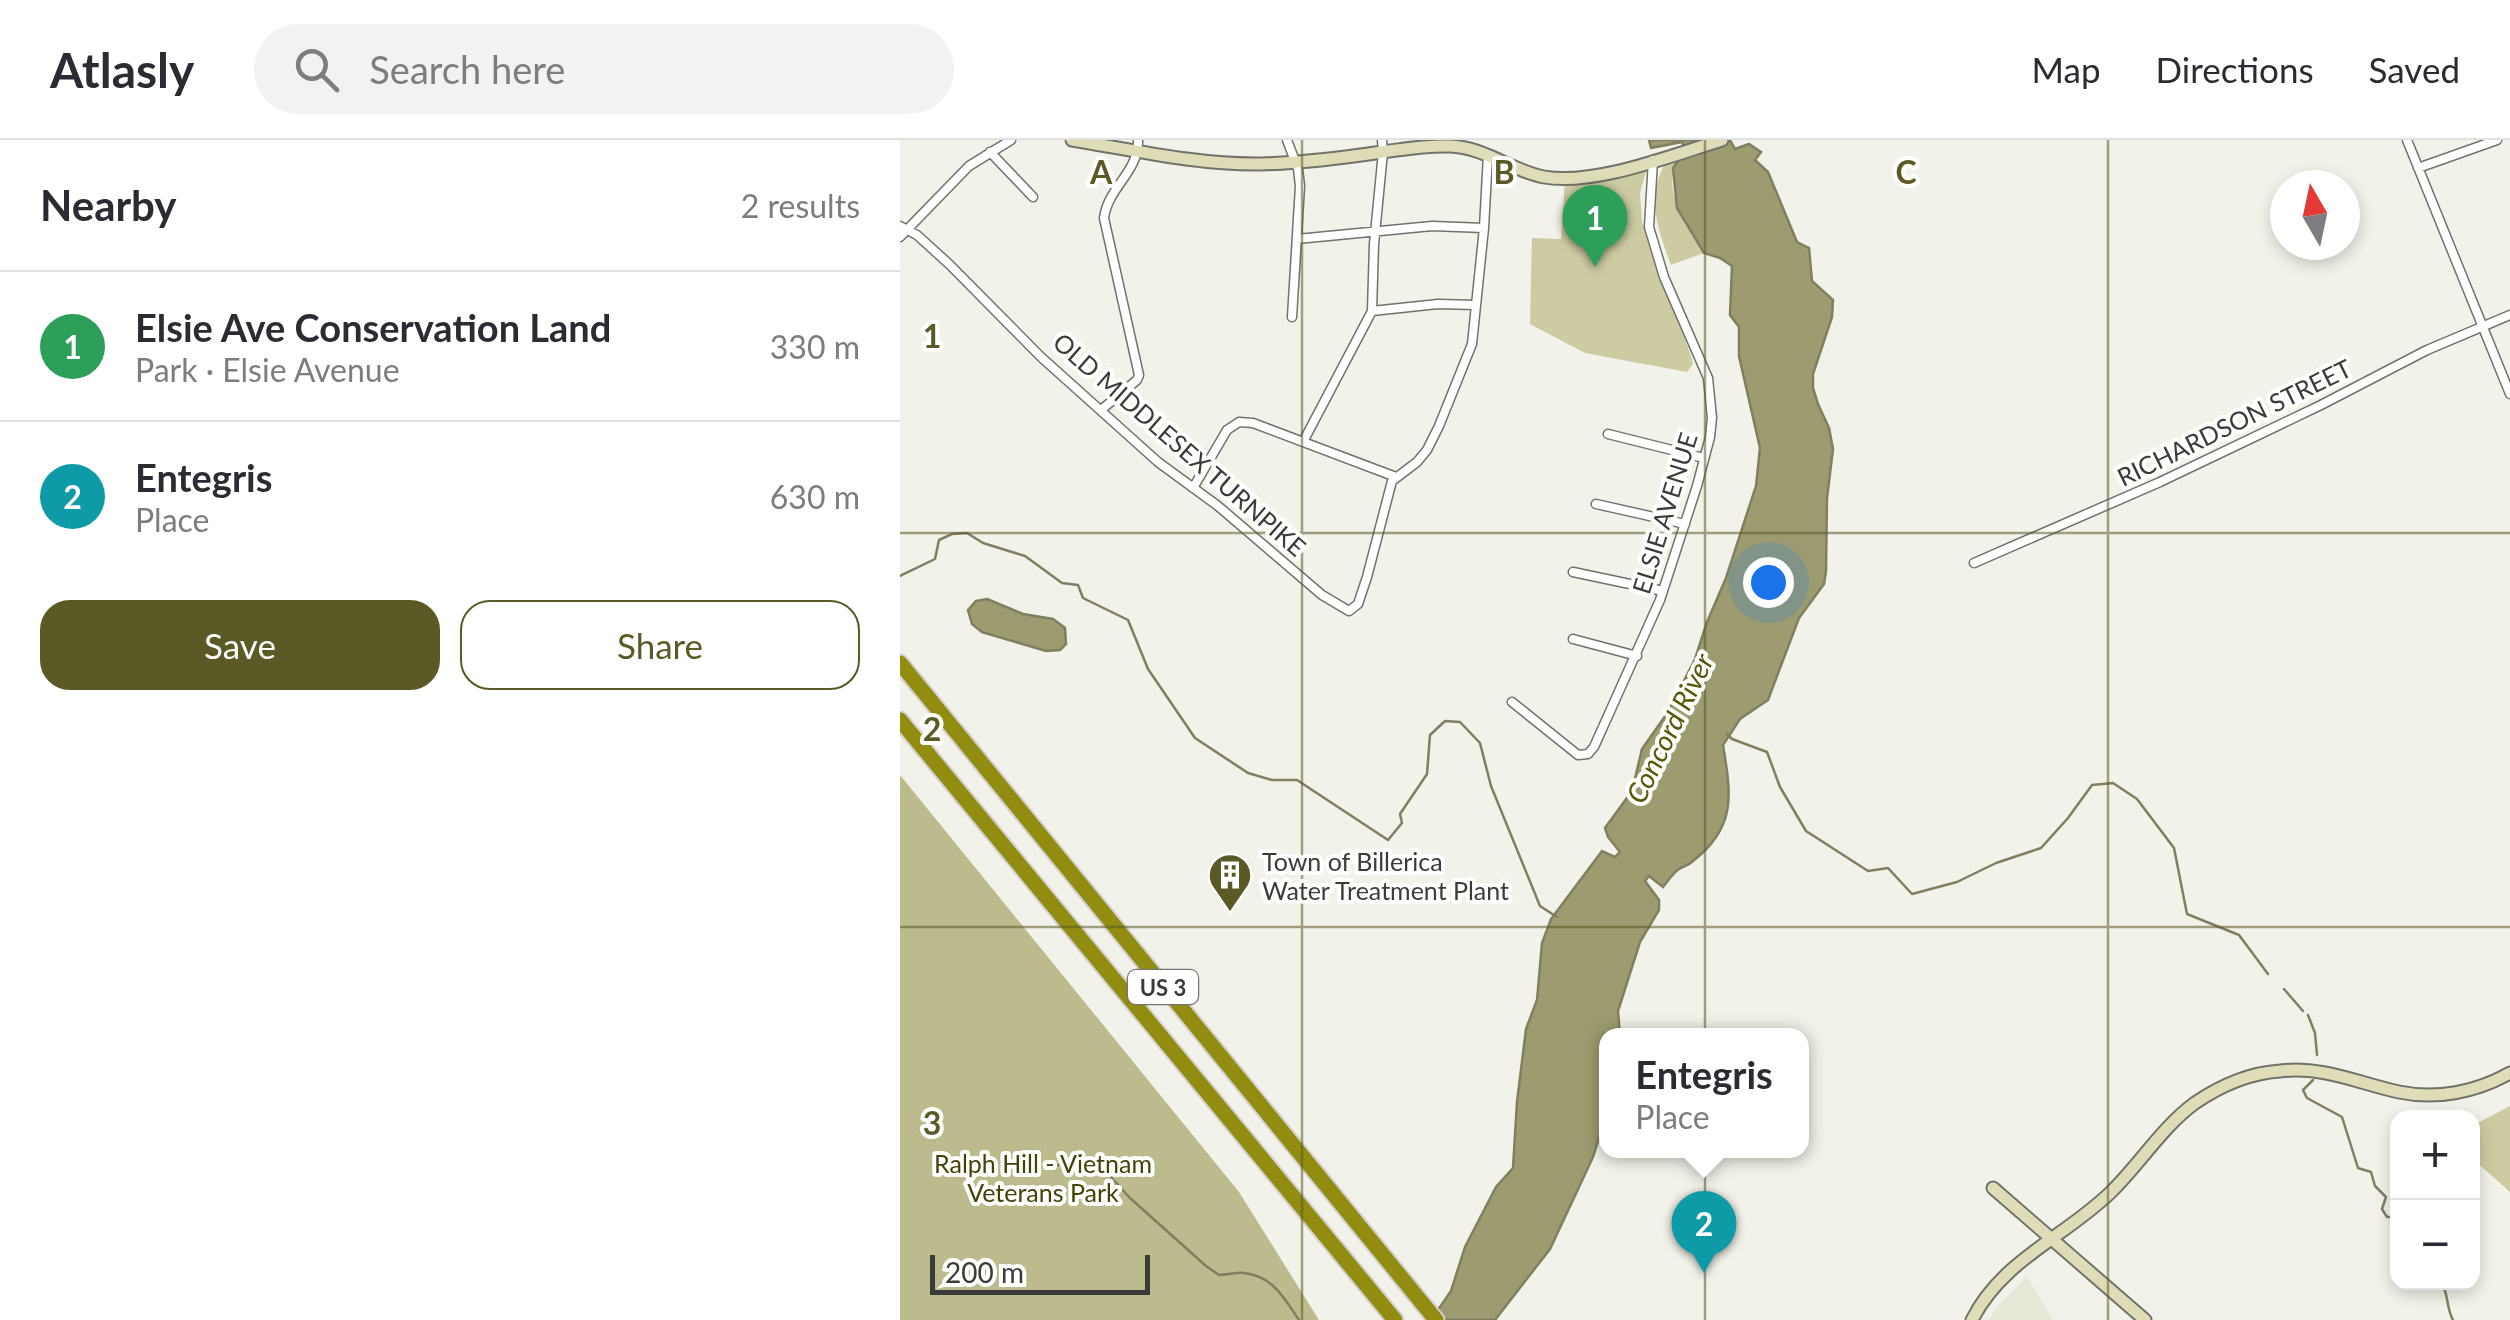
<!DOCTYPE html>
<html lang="en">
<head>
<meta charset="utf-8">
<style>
  body { margin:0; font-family:Lato,sans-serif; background:#f2f2f3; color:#2b2b33 }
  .controls { position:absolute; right:30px; bottom:30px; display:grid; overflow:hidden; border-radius:20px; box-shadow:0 5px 15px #0003 }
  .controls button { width:90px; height:90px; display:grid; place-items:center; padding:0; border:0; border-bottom:2px solid #e1e1e2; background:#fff; color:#2b2b33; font:50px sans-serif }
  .compass { position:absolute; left:1370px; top:30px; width:90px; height:90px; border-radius:50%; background:#fff; box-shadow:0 5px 15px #0003; rotate:351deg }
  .scale { position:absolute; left:30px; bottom:25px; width:220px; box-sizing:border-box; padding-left:10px; border:5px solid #3b3b38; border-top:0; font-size:28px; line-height:35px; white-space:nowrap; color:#3b3b38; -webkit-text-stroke:8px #fffffd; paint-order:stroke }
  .you { position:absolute; left:868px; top:442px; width:35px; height:35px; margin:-25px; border:8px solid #fff; border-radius:50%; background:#1a73e8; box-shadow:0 0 0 15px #1a73e833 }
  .badge { display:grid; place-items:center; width:65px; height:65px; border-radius:50%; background:#5b5926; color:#fff; font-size:32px; font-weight:700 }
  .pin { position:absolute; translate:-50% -82px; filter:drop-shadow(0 2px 5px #0008) }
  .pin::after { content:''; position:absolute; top:52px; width:35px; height:30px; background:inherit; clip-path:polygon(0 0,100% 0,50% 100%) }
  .popup { position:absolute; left:699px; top:888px; width:210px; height:130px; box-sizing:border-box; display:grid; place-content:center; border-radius:20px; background:#fff; filter:drop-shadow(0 2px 8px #0005); font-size:32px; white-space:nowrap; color:#7c7c81 }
  .popup b { font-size:38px; color:#2b2b33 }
  .popup::after { content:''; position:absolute; left:50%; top:100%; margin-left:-20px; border:20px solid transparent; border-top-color:#fff }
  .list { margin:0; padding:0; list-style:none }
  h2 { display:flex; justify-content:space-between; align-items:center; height:130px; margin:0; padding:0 40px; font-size:42px }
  h2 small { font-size:32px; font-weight:400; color:#7c7c81 }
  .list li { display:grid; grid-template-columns:65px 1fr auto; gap:30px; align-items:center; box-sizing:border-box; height:150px; padding:0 40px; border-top:2px solid #e1e1e2 }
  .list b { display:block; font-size:38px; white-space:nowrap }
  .list p { margin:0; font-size:32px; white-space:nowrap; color:#7c7c81 }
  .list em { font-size:32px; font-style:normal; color:#7c7c81 }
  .actions { display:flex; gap:20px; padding:30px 40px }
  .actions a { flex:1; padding:22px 0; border:2px solid #5b5926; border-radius:30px; text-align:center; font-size:35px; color:#5b5926 }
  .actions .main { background:#5b5926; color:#fff }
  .icon { flex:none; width:55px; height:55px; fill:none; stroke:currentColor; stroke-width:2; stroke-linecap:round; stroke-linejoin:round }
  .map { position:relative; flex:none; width:1610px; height:1180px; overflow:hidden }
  header { display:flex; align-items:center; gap:60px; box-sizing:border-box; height:140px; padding:0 50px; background:#fff; border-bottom:2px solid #e1e1e2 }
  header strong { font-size:48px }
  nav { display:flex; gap:55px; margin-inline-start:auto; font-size:35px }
  .search { width:700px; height:90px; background:#f2f2f3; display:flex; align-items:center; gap:25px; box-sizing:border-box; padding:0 35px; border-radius:55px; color:#7c7c81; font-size:38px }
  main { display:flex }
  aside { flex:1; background:#fff }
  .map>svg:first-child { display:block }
  .built { fill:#e8e8d8 }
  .green { fill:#cccba1 }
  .forest { fill:#bcbb8e }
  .water { fill:#9d9c70; stroke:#807f5f; stroke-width:2.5 }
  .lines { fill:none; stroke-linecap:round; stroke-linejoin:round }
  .stream { stroke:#807f5f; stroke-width:2.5 }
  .street-casing { stroke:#72726b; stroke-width:11 }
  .secondary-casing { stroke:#72726b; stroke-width:15 }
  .highway-casing { stroke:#d0d0cf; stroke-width:19 }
  .street { stroke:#fff; stroke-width:8 }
  .secondary { stroke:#deddb7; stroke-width:11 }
  .highway { stroke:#928d10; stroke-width:15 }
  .grid { fill:none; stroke:#5b5926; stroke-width:2.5; stroke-opacity:0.55 }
  .labels { text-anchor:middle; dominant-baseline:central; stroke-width:8; stroke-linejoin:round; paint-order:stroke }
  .shield { fill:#fffffd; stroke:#767673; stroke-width:2.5 }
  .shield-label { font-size:22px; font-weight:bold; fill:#3b3b38 }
  .street-label { font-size:25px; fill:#3b3b38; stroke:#fffffd }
  .poi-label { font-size:25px; fill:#3b3b38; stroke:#fffffd; text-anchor:start }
  .park-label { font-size:25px; fill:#444109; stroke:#fffffd }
  .water-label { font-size:28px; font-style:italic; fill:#595608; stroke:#fffffd }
  .grid-label { font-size:32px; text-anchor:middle; font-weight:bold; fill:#5b5926; stroke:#fffffd; stroke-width:8; stroke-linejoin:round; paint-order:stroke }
</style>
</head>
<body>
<header>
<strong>Atlasly</strong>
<div class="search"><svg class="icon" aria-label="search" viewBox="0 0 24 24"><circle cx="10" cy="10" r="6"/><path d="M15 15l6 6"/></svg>Search here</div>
<nav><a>Map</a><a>Directions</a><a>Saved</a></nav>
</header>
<main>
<aside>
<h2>Nearby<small>2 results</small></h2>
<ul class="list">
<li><span class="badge" style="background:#2e9e5b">1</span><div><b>Elsie Ave Conservation Land</b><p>Park · Elsie Avenue</p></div><em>330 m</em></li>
<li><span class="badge" style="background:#0f9aa8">2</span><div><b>Entegris</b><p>Place</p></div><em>630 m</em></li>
</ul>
<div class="actions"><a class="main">Save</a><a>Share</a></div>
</aside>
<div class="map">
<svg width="1610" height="1180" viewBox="0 0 1610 1180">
  <rect width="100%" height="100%" fill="#f2f2ea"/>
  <path class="built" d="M 1127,1136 L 1153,1180 L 1089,1180 L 1098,1166 Z"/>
  <path class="green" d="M 780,18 C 758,48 788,87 804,113 L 771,125 C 758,89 745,58 766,22 Z
    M 747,28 L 740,53 L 742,82 L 792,219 L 793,224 L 787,232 L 685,213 L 630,184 L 632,98 L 661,99 L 665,41 Z
    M 1610,966 L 1610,1052 L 1573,1019 L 1572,986 Z"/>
  <path class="forest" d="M 0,635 L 339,1052 L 419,1180 L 0,1180 Z"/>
  <path class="water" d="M 749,0 L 830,0 L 835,9 L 849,4 L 861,12 L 855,20 L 868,32 L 897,102 L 909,108 L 912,141 L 933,160 L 932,177 L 913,234 L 913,248 L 918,264 L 929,288 L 933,309 L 927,358 L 926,431 L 924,444 L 899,478 L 868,560 L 840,579 L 823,605 C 831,654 837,687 793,721 C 789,725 784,726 779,729 C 773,733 768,741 763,747 L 749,736 L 745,741 L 759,760 L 759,770 L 740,802 L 718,871 L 720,895 L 706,896 L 706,976 L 693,1017 L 650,1109 L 595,1180 L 531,1180 L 551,1151 L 565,1107 L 596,1047 L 613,1028 L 617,962 L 626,889 L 637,860 L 642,803 L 651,779 L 702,711 L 715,717 L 720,712 L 708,697 L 705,688 L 732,651 L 742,609 L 768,572 L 795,519 L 807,482 L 826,438 L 856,346 L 860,308 L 839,216 L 839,187 L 830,175 L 832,126 L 820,118 L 804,113 L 777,68 L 773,28 L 780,18 L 788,17 L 782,2 L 751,8 Z
    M 87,459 L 123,474 L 153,479 L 165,488 L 166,504 L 160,510 L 146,511 L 82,492 L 72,484 L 68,470 L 76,461 Z"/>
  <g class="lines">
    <path class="stream" d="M 0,436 L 35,419 L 39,400 L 52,394 L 67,393 L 83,403 L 125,416 L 162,443 L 178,445 L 183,458 L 228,480 L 248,529 L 295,598 L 348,633 L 372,640 L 397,640 L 488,700 L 502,683 L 500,674 L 527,634 L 530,595 L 545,581 L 560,582 L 580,603 L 591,646 L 640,766 L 657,777
      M 827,594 L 832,599 L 867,612 L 880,647 L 906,691 L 968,731 L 988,728 L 1012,754 L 1057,742 L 1096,723 L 1141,708 L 1168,678 L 1192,645 L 1213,643 L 1237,659 L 1274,708 L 1287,774 L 1339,795 L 1368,834
      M 1384,849 L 1403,871
      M 1408,875 L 1415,893 L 1417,915
      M 1413,940 L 1403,950 L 1407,958 L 1442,977 L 1458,1028 L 1471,1032 L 1475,1046 L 1486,1057 L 1482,1069 L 1487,1077 L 1498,1077
      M 154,1026 L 176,1021 L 201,1026 L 230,1058 L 306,1126 L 319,1135 C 328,1135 336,1132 344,1133 C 373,1136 384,1158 399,1180
      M 1541,1142 C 1549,1154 1546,1168 1553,1180"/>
    <g class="street-casing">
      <path id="street" d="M 387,0 L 398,29 L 400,46 L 392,177
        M 1507,0 L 1610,254
        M 90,12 L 133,57
        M 1518,28 L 1597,0
        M 0,86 L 17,95 L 50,125 L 141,217 L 258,322 L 318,366 L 422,455 L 449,471 L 458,464 L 467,437 L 492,341 L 517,322 L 527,310 L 539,286 L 572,204 L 584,88 L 588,15
        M 0,97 L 69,26 L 111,0
        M 397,99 L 532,86 L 584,88
        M 472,171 L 538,164 L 576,165
        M 201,270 L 237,240 L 239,235 L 204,78 C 208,47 239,32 238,0
        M 708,294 L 804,318
        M 403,302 L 472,171 L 474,104 L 483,12 L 482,0
        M 293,348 L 327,290 L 339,282 L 353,283 L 496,337
        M 696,364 L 785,384
        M 1074,423 L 1260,342 L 1421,265 L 1527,210 L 1610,175
        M 673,432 L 763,451
        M 673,499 L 737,516
        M 612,562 L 678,615 L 688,614 L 694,607 L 760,460 L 797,346 L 810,297 L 812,278 L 808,238 L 764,137 L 749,87 L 753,20"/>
    </g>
    <g class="secondary-casing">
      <path id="secondary" d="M 172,0 C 233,10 298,25 361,24 C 401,23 442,18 482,12 C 505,9 527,5 550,6 C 584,7 612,31 644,37 C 695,46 772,15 822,0
        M 1093,1048 L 1245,1180
        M 1072,1180 C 1102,1120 1165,1097 1211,1052 C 1240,1024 1262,987 1295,963 C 1320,946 1349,933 1380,931 C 1425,926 1457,943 1499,952 C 1537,960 1576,952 1610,933"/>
    </g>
    <g class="highway-casing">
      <path id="highway" d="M 0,523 L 536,1180
        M 0,580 L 495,1180"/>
    </g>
    <use href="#street" class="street"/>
    <use href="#secondary" class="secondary"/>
    <use href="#highway" class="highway"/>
  </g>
  <path class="grid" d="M 402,0 L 402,1180M 805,0 L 805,1180M 1208,0 L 1208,1180M 0,393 L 1610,393M 0,787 L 1610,787"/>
  <defs>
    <g id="building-pin" transform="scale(2.25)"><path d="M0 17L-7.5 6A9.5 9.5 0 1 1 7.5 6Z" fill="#5b5926" stroke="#fffffd"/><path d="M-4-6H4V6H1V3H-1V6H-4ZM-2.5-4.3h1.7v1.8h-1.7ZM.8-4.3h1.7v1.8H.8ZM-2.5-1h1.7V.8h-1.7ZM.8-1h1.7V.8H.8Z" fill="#fff"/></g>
  </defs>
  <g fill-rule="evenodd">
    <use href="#building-pin" x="330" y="735"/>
  </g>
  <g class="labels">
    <rect class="shield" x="228" y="830" width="70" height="34" rx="8"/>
    <g class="shield-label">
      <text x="263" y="847">US 3</text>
    </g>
    <g class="street-label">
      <text transform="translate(1334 282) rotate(-26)">RICHARDSON STREET</text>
      <text transform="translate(280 304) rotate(41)">OLD MIDDLESEX TURNPIKE</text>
      <text transform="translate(764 373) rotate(-73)">ELSIE AVENUE</text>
    </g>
    <g class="poi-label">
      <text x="362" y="721">Town of Billerica<tspan x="362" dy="29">Water Treatment Plant</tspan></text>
    </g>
    <g class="park-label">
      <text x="143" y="1023">Ralph Hill - Vietnam<tspan x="143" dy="29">Veterans Park</tspan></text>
    </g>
    <g class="water-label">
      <text transform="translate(769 588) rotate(-64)">Concord River</text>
    </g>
  </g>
  <g class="grid-label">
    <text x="201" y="44">A</text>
    <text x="604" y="44">B</text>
    <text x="1006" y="44">C</text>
    <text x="32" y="208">1</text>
    <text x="32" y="601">2</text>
    <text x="32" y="995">3</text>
  </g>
</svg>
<div class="controls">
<button>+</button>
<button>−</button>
</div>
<svg class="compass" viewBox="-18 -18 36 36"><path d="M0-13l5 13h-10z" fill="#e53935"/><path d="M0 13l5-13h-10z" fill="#7c7c81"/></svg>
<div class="scale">200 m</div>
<div class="you"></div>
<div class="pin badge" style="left:695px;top:127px;background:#2e9e5b">1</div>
<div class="pin badge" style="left:804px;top:1133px;background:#0f9aa8">2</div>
<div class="popup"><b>Entegris</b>Place</div>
</div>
</main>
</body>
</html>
